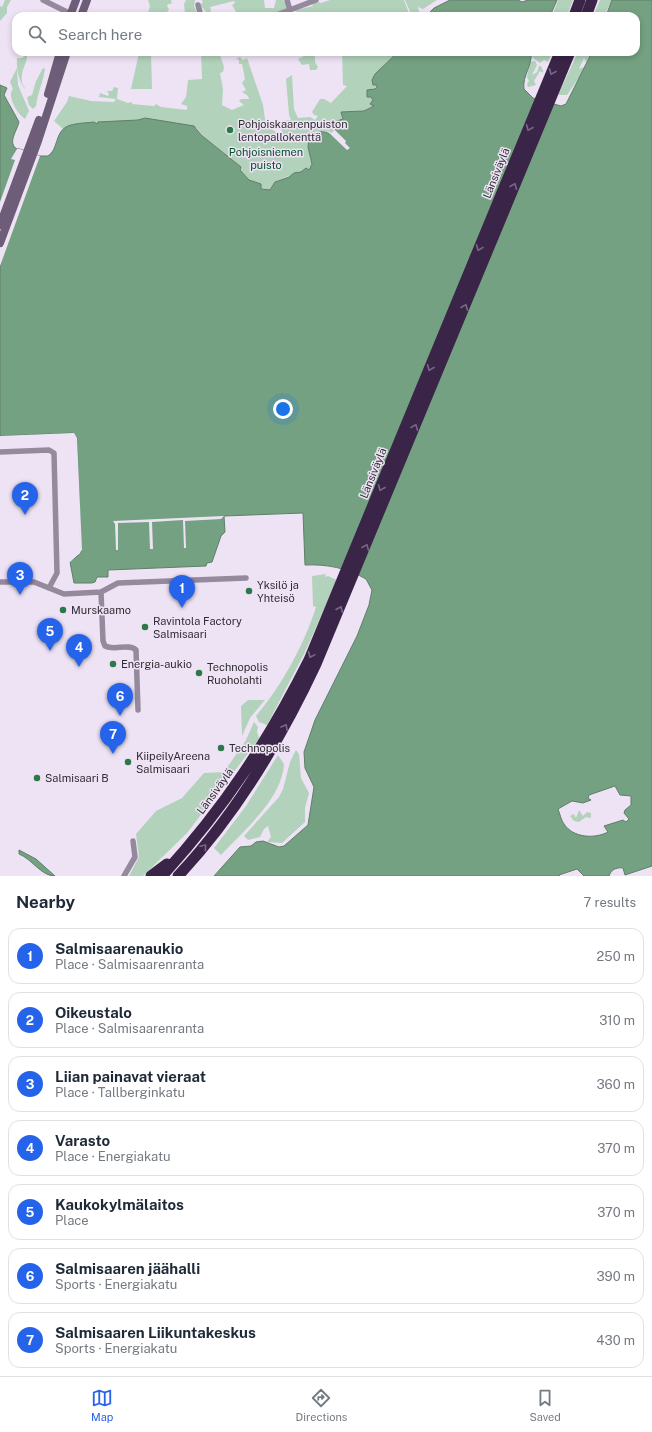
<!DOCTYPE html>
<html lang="en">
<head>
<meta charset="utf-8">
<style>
  body { margin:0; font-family:"Public Sans",sans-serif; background:#f6f6f7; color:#1f2937 }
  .you { position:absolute; left:283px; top:409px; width:14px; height:14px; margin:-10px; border:3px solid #fff; border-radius:50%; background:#1a73e8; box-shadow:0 0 0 6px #1a73e833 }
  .badge { display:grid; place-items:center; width:26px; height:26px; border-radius:50%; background:#2563eb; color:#fff; font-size:13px; font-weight:700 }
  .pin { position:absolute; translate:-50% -33px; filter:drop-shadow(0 1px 2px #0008) }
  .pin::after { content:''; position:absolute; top:21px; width:14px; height:12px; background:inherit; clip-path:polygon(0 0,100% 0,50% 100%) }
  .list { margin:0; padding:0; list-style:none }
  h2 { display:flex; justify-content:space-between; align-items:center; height:52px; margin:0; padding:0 16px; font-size:17px }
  h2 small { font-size:13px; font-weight:400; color:#747a83 }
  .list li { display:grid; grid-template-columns:26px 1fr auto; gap:12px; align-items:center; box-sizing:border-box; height:56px; margin:0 8px 8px; padding:0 8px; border:1px solid #e0e1e3; border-radius:12px }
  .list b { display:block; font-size:15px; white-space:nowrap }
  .list p { margin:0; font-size:13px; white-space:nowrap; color:#747a83 }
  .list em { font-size:13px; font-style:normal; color:#747a83 }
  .icon { flex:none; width:22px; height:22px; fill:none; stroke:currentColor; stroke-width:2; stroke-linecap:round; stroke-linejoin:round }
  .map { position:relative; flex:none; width:652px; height:876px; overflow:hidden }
  .search { position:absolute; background:#fff; box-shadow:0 2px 6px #0003; left:12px; right:12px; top:12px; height:44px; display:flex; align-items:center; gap:10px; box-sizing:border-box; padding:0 14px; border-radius:12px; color:#747a83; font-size:15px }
  .sheet { height:500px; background:#fff }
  nav { display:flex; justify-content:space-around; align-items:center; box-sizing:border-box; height:56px; border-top:1px solid #e0e1e3; background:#fff; font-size:11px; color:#747a83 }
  nav a { display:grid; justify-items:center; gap:2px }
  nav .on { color:#2563eb }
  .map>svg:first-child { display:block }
  .green { fill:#b2d2bb }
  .water { fill:#74a181; stroke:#607e6a; fill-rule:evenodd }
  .pier { fill:#eee3f5 }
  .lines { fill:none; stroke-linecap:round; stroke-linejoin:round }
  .minor { stroke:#958a9d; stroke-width:5.5 }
  .secondary { stroke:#6d5d78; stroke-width:8 }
  .motorway { stroke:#3a2448; stroke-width:11 }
  .oneway { stroke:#796785 }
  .poi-dot { fill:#2b7949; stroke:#eee3f5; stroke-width:1.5 }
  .labels { text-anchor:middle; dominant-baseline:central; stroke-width:3; stroke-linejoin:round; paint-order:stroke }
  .poi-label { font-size:11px; fill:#302c33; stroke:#eee3f5; text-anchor:start }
  .park-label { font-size:11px; fill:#005128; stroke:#eee3f5 }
  .street-label { font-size:11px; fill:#302c33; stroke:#eee3f5 }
</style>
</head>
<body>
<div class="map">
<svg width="652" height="876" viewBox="0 0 652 876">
  <rect width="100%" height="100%" fill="#eee3f5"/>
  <path class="green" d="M 5,0 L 11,0 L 7,7 L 7,13 L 0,21 L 0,24 L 0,6 L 2,7 Z
    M 148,0 L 171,0 L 172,3 L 167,5 L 169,10 L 165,14 L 160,13 L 159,16 L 147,16 L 150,6 Z
    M 186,0 L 195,0 L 194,6 L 198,16 L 188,16 L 185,14 L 184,4 Z
    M 202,0 L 264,0 L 265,8 L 274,8 L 276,0 L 283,0 L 287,4 L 287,9 L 269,16 L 242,16 L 241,12 L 236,12 L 232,5 L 235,3 L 234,1 L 210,7 L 212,16 L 210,16 L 200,5 L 203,2 Z
    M 330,0 L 404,0 L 410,16 L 342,16 L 341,14 L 336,16 L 300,16 L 295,10 L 313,6 L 312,4 L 318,2 L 321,3 Z
    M 405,0 L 416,0 L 420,15 L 425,16 L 412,16 Z
    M 416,0 L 437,0 L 423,9 L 418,7 Z
    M 558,0 L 573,0 L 567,16 L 552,16 Z
    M 600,0 L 612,0 L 604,16 L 593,16 Z
    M 137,52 L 151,52 L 152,89 L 131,89 L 139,53 Z
    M 201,52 L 219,52 L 224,67 L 223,72 L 220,73 L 223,89 L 222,105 L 232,110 L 244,105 L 239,101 L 241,99 L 249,99 L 248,96 L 242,92 L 246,90 L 242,83 L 245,79 L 242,64 L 239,64 L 239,60 L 236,59 L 240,57 L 243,60 L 247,58 L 263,105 L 266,126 L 278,133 L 283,133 L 280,128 L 283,121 L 291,120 L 289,115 L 286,79 L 292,75 L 294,109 L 298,118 L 310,117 L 315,120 L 318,116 L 314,115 L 312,112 L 320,99 L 324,99 L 331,103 L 347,86 L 343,85 L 342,52 L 398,52 L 375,74 L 377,87 L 371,97 L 373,100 L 370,104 L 374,106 L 364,111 L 341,112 L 343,119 L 334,123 L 333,126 L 337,131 L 310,158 L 312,164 L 308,170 C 300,173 282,177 275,182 C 273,184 272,188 270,190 L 261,189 L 260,184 L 249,180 L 240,170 L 241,167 L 201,135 L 197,128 L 145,118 L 138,120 L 97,124 L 93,123 L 68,126 L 63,129 L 54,121 L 67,102 L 69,96 L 91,101 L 114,102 L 116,99 L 99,97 L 100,93 L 108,96 L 109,94 L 107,91 L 112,91 L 114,87 L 118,88 L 117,99 L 128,103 L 132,102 L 132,104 L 154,106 L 156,104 L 161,107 L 187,110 L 187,106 L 181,104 L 186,97 L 188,80 L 202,79 Z
    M 302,52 L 312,52 L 315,54 L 315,62 L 318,67 L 316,70 L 310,70 L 309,64 L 302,65 L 298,59 L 304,56 Z
    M 531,52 L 552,52 L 548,62 L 544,60 L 540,63 L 533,58 Z
    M 578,52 L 586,52 L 590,55 L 586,62 L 584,58 L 579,69 L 583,67 L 584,70 L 567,95 L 559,95 L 559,93 Z
    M 27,54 C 28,63 20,70 22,82 C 22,85 25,87 26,90 C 19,83 16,68 17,58 L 22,58 Z
    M 535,61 L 537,65 L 532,75 L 537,72 L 539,66 L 541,66 L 543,71 L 543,73 L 540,71 L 534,81 L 536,85 L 528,87 L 527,84 L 529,81 L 527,77 L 530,62 Z
    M 17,68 L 18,85 L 29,111 L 25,119 C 18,115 6,96 13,89 L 10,82 Z
    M 43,68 L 45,69 C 43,83 38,91 36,106 L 33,109 L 29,105 L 27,97 L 32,95 L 36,81 Z
    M 326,574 L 325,577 L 328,576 L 337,580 L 304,654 L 267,725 L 259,722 L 256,716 C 282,685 304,645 316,607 L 313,606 L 312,576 Z
    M 248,700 L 265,700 L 250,718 L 242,736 L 241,706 Z
    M 254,722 L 258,727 L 257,731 L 259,739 L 187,833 L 143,876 L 129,876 L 139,857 L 136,834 L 156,811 L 182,798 L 204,773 L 224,772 L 246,740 Z
    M 296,750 L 299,754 L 301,778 L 309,793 L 305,808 L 305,822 L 282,843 L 267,842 L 271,837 L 268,826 L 264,829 L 260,837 L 248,840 L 244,836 L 279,797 L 283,789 L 290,762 Z
    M 278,755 L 284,764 C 282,799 244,830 221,855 L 214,848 L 246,806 Z
    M 579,810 L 583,816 L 587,812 L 591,813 L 591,818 L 586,817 L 579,822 L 574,821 L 570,816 L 574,814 L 576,818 Z"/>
  <path class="water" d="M 450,0 L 518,0 L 522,2 L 528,0 L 557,0 L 550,16 L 426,16 L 434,8 Z
    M 612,0 L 652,0 L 652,866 L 625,875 L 623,868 C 616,867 611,870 609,876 L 584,876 L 577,869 L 559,875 L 560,876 L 214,876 L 240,847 L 251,846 L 256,842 L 263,841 L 279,847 L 284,846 L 308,825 L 314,787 L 305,768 L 304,752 L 315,720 L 357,636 L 369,605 L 372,590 L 366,579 C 347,568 327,564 305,565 L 303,513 L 224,516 L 225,532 L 221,536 L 212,562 L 207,563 L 206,566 L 108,570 L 108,577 L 97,577 L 95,582 L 92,583 L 74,583 L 70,562 L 81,553 L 77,438 L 73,433 L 0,436 L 0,85 L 7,88 L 4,95 L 19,122 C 17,131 7,143 17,149 L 20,149 L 40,156 L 48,156 C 58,150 55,133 66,127 C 73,123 86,123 94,122 L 97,124 L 98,122 L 138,120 L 145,118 L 194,126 L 201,135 L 241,167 L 240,170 L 249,180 L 261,184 L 261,189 L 270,190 L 275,182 L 289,177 L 294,173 L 301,172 L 306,168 L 309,170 L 312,164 L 308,147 L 309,137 C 317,131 323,130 331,135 L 336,131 L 333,126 L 334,122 L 343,119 L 341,112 L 364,111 L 374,106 L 370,104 L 373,100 L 371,97 L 367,97 L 367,90 L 375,89 L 377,87 L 377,85 L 373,85 L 372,80 L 375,74 L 398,52 L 531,52 C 533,65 522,76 524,89 L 533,98 L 561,106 L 566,104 L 592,52 L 636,52 L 636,16 L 606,16 ZM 615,786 L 620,795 L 631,796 L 631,805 L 625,810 L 624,813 L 629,819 L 626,822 L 623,820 L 604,826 L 608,832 C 595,839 573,838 564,824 C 561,820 560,814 558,809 L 572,801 L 583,803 L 591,800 L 588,798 L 589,795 Z
    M 19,850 L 36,859 L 55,876 C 41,876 32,859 19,854 Z"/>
  <path class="pier" d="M 331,126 L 346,141 L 345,143 L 350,148 L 347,150 L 325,129 L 331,133 L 334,131 Z
    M 17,149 L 20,149 L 40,156 L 0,266 L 0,202 L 15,160 L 11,159 Z
    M 74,433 L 77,438 L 82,550 L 68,564 L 69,560 L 80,550 L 75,438 L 72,435 L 0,438 L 0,436 Z
    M 224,516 L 221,519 L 185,521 L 186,548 L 184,548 L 183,520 L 152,522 L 153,549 L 150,549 L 149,522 L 118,523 L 118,550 L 116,550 L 115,524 L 113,521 Z"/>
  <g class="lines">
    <path class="minor" d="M 43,0 L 75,16
      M 287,0 L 290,10
      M 198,5 L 201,16
      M 274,16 L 316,0
      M 0,452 L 49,450 L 54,453 L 57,573 L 49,588
      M 0,582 L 34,582 L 64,594 L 101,592 L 118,583 L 246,578
      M 101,592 L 103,641 L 105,646 C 114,651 129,643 136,650 L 138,710
      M 124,876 L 135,857 L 133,841"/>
    <path class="secondary" d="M 70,16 L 76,0
      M 81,16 L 87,0
      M 48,94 L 60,52
      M 0,225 L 39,120
      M 0,243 L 38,141 L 67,52"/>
    <path class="motorway" d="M 574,16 L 580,0
      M 586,16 L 592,0
      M 151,876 L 167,864
      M 162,876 C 224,808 268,742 309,660 L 560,52
      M 178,876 C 236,814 280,741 316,664 L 570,52"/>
  </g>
  <defs><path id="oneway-chevron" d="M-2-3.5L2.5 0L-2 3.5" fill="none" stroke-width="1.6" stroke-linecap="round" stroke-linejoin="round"/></defs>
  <g class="oneway">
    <use href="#oneway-chevron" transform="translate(552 72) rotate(112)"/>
    <use href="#oneway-chevron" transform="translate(529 128) rotate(112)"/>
    <use href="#oneway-chevron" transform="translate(514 186) rotate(-68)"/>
    <use href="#oneway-chevron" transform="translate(479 248) rotate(112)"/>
    <use href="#oneway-chevron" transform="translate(465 307) rotate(-68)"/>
    <use href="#oneway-chevron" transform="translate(430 368) rotate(112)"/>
    <use href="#oneway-chevron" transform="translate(415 427) rotate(-68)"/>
    <use href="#oneway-chevron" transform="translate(381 488) rotate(112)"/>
    <use href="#oneway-chevron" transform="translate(366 547) rotate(-68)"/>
    <use href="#oneway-chevron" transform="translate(340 609) rotate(-67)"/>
    <use href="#oneway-chevron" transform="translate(311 655) rotate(114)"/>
    <use href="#oneway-chevron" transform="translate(285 727) rotate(-61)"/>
    <use href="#oneway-chevron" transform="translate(204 847) rotate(-50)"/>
  </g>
  <g class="poi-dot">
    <circle cx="230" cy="130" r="4"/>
    <circle cx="249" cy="591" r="4"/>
    <circle cx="63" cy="610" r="4"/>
    <circle cx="145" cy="627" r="4"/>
    <circle cx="113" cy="664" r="4"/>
    <circle cx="199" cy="673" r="4"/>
    <circle cx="221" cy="748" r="4"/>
    <circle cx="128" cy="762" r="4"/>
    <circle cx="37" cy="778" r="4"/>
  </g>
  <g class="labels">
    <g class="poi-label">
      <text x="238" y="124">Pohjoiskaarenpuiston<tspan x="238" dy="13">lentopallokenttä</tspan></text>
      <text x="257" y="585">Yksilö ja<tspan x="257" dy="13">Yhteisö</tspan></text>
      <text x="71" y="610">Murskaamo</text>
      <text x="153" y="621">Ravintola Factory<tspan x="153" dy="13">Salmisaari</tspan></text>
      <text x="121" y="664">Energia-aukio</text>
      <text x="207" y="667">Technopolis<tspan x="207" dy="13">Ruoholahti</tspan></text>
      <text x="229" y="748">Technopolis</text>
      <text x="136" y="756">KiipeilyAreena<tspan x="136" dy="13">Salmisaari</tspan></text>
      <text x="45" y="778">Salmisaari B</text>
    </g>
    <g class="park-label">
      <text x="266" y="152">Pohjoisniemen<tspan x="266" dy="13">puisto</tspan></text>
    </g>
    <g class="street-label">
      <text transform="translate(496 173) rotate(-68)">Länsiväylä</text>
      <text transform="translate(373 473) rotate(-68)">Länsiväylä</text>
      <text transform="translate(215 791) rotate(-54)">Länsiväylä</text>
    </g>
  </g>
</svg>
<div class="you"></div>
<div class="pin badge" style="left:182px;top:608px">1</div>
<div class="pin badge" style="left:25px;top:515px">2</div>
<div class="pin badge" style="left:20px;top:595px">3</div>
<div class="pin badge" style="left:79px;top:667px">4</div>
<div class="pin badge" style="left:50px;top:651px">5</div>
<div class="pin badge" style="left:120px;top:716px">6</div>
<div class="pin badge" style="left:113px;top:754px">7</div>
<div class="search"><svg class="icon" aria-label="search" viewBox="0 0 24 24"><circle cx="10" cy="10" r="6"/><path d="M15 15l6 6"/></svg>Search here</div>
</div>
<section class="sheet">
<h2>Nearby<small>7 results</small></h2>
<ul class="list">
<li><span class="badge">1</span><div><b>Salmisaarenaukio</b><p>Place · Salmisaarenranta</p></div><em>250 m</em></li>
<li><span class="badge">2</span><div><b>Oikeustalo</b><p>Place · Salmisaarenranta</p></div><em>310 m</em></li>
<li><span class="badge">3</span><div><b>Liian painavat vieraat</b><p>Place · Tallberginkatu</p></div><em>360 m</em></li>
<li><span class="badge">4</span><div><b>Varasto</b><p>Place · Energiakatu</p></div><em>370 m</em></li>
<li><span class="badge">5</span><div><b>Kaukokylmälaitos</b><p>Place</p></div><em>370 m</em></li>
<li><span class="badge">6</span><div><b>Salmisaaren jäähalli</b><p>Sports · Energiakatu</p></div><em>390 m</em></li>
<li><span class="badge">7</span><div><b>Salmisaaren Liikuntakeskus</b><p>Sports · Energiakatu</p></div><em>430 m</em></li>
</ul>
</section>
<nav>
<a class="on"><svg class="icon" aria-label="map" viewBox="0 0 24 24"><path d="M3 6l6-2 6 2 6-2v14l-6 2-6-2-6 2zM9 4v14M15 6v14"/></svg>Map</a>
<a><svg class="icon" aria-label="directions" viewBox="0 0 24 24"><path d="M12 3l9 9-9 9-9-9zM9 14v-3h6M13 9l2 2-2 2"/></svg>Directions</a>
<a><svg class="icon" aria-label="saved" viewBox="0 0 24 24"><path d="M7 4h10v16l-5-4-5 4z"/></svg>Saved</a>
</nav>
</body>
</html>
